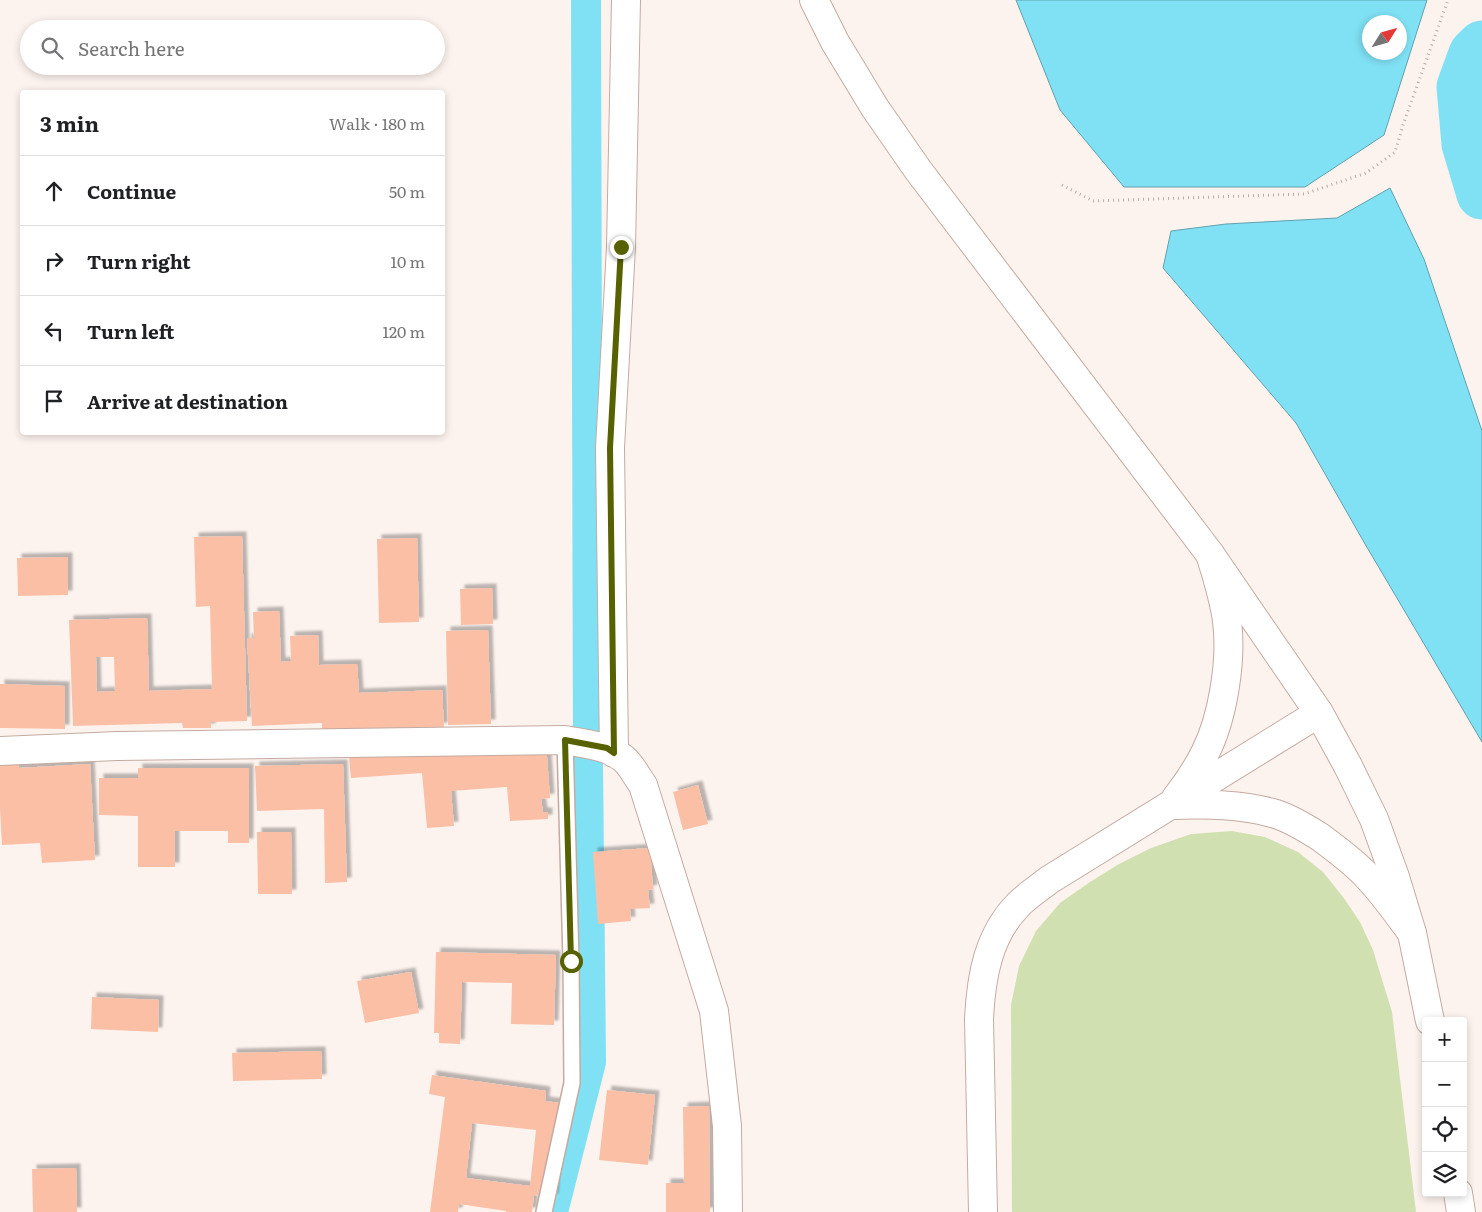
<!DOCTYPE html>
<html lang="en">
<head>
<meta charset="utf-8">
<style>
  body { margin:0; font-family:Literata,serif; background:#f6f6f6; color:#202124 }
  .controls { position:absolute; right:15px; bottom:15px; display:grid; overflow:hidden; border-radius:5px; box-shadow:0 2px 8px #0003 }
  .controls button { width:45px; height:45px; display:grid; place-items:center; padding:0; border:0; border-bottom:1px solid #e0e0e0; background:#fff; color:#202124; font:25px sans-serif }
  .compass { position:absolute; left:1362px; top:15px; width:45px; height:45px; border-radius:50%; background:#fff; box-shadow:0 2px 8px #0003; rotate:53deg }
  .stop { position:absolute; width:15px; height:15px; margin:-11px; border:4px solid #586100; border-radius:50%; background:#fff }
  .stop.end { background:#586100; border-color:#fff; box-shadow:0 1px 5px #0008 }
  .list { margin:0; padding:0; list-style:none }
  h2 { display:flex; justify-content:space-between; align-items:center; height:65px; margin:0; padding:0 20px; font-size:21px }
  h2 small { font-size:16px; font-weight:400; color:#757577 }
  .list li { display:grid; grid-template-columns:32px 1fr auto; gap:15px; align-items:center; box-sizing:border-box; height:70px; padding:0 20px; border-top:1px solid #e0e0e0 }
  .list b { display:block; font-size:19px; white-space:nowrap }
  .list em { font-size:16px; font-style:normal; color:#757577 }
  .icon { flex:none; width:28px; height:28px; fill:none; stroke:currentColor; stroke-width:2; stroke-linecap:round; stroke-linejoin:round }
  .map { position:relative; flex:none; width:1482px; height:1212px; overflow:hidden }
  .search { position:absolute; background:#fff; box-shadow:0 2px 8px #0003; left:20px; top:20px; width:425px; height:55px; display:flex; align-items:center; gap:12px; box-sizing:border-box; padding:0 18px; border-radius:28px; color:#757577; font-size:19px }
  .panel { position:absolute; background:#fff; box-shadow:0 2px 8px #0003; left:20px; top:90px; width:425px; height:345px; border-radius:5px }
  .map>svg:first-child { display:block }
  .green { fill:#d1e0b0 }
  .water { fill:#80e1f5; stroke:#60a1ae; fill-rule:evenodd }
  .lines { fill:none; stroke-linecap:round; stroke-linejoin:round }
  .canal { stroke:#80e1f5; stroke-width:30 }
  .river { stroke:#80e1f5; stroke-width:51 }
  .building { fill:#fbbfa6; fill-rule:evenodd; filter:url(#shadow) }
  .service-casing { stroke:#c4aba1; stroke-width:18 }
  .minor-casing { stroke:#c4aba1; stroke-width:30 }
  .primary-casing { stroke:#c4aba1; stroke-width:30 }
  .trunk-casing { stroke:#c4aba1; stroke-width:30 }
  .path { stroke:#b6aca8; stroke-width:3; stroke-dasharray:1 4; stroke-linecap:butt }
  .service { stroke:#fff; stroke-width:15 }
  .minor { stroke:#fff; stroke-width:28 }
  .primary { stroke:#fff; stroke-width:28 }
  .trunk { stroke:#fff; stroke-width:28 }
  .route { stroke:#586100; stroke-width:6 }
</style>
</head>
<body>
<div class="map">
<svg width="1482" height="1212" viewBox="0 0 1482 1212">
  <defs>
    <filter id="shadow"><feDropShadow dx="4.5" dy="-4.5" stdDeviation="1" flood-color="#0004"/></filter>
  </defs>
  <rect width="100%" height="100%" fill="#fdf3ee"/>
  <path class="green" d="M 1232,831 L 1265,837 L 1298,852 L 1323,872 L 1343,897 L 1360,922 L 1373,950 L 1392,1012 L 1416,1212 L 1012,1212 L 1011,1005 L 1019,966 L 1036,931 L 1060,903 L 1090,882 L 1119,864 L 1151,848 L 1191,834 Z"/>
  <path class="water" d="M 1016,0 L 1427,0 L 1384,135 L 1305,187 L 1124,187 L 1060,110 ZM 1370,22 L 1400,22 L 1400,52 L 1370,52 Z
    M 1390,188 L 1424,259 L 1482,431 L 1482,742 L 1365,544 L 1296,423 L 1163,268 L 1171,231 L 1226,224 L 1337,218 Z"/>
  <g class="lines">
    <path class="canal" d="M 553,1212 L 591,1062 L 588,761 L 586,0"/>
    <path class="river" d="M 1482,46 L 1474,54 L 1462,87 L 1467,144 L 1482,194"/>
  </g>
  <path class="building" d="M 242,536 L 247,721 L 211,722 L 211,728 L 183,728 L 182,723 L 73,726 L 69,620 L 147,618 L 149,691 L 212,689 L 210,606 L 196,607 L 194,537 ZM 96,657 L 114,657 L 115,691 L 97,692 Z
    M 417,538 L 419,622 L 379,623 L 377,539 Z
    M 68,557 L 68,595 L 18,596 L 17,558 Z
    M 492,588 L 493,624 L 461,625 L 460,589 Z
    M 279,611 L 281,662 L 291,661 L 290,636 L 318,635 L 319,665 L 357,664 L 359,693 L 442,690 L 444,727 L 322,732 L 322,723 L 252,726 L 247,638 L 254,638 L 253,612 Z
    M 488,630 L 491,724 L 448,725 L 446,631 Z
    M 0,684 L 65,686 L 65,729 L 0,728 Z
    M 546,743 L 550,798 L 541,799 L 543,812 L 548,812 L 548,819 L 510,821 L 507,787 L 451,791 L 454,826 L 427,828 L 422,773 L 351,778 L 349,757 Z
    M 19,760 L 19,768 L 90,764 L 95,860 L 42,863 L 40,843 L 2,845 L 0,809 L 0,761 Z
    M 343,764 L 347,882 L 325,883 L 324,809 L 257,811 L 255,766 Z
    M 138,768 L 249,768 L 249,843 L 228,843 L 228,831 L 175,831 L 175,867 L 138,867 L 138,816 L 99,815 L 99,778 L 138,778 Z
    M 698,785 L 708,824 L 683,830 L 673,792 Z
    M 257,832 L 291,832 L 292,894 L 258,894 Z
    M 650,848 L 653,889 L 648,890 L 650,908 L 630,909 L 631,921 L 598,924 L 593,852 Z
    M 436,952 L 556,955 L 554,1025 L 511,1024 L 512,983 L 462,982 L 460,1044 L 439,1043 L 439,1033 L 434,1033 Z
    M 411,972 L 419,1013 L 365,1023 L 357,981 Z
    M 92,997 L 159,1000 L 158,1032 L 91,1029 Z
    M 321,1051 L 322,1079 L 233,1081 L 232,1053 Z
    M 432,1075 L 546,1091 L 545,1101 L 560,1103 L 554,1198 L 534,1195 L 532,1212 L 506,1212 L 506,1211 L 459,1204 L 458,1212 L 430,1212 L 445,1097 L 429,1094 ZM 472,1123 L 536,1130 L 530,1186 L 466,1178 Z
    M 607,1090 L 655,1095 L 648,1165 L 599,1160 Z
    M 709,1106 L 710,1212 L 666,1212 L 666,1183 L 684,1183 L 683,1107 Z
    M 76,1168 L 77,1212 L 33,1212 L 32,1169 Z"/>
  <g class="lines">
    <g class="service-casing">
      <path id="service" d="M 544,1212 L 572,1083 L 571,961 L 565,740"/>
    </g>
    <g class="minor-casing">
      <path id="minor" d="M 0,751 L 117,746 L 565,740 C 585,744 607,745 624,759 C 632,766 637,777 643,785 L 714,1011 L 727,1126 L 728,1212
        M 614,753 L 610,448 L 621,247 L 626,0"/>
    </g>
    <g class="primary-casing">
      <path id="primary" d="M 814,0 L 835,42 L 875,108 L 918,170 L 1210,554 L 1319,713 L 1348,766 L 1374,819 L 1395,877 L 1412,933 L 1430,1021
        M 1458,1193 L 1461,1212"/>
    </g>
    <g class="trunk-casing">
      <path id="trunk" d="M 1176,798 C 1187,784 1197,769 1205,753 C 1223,718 1232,660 1227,621 C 1224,598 1217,576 1210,554
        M 1173,805 C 1207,804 1242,804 1276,814 C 1291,819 1306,828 1320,837 C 1335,848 1351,860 1364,873 C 1382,891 1397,913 1412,933
        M 983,1212 L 979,1019 C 981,977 988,935 1019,904 C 1028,895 1039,888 1049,880 L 1319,713"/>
    </g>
    <path class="path" d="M 1062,185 L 1093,201 L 1304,194 L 1366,173 L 1395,152 L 1404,122 L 1448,0"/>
    <use href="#service" class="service"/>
    <use href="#minor" class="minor"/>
    <use href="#primary" class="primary"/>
    <use href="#trunk" class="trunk"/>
  </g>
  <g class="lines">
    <path class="route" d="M 571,961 L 565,740 L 607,748 L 614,753 L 610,448 L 621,247"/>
  </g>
</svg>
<div class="controls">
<button>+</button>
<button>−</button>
<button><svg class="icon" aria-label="locate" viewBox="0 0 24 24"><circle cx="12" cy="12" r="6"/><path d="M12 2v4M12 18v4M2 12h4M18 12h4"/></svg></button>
<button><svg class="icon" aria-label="layers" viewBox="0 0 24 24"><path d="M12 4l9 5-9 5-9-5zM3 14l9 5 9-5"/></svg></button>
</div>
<svg class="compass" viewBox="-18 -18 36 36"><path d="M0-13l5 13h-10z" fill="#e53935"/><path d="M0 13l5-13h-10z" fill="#757577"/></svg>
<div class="stop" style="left:571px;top:961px"></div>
<div class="stop end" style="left:621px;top:247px"></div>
<div class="search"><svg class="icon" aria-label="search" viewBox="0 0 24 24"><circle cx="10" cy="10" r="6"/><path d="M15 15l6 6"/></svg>Search here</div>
<section class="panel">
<h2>3 min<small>Walk · 180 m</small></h2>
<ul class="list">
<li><svg class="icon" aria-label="ahead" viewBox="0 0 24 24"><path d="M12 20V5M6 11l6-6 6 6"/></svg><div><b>Continue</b></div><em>50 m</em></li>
<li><svg class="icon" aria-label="right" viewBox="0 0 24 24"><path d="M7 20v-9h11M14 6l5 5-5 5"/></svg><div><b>Turn right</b></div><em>10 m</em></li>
<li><svg class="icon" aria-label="left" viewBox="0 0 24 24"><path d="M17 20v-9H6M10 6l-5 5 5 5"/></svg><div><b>Turn left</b></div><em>120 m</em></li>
<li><svg class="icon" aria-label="arrive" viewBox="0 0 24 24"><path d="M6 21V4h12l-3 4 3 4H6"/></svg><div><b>Arrive at destination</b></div></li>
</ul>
</section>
</div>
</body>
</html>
